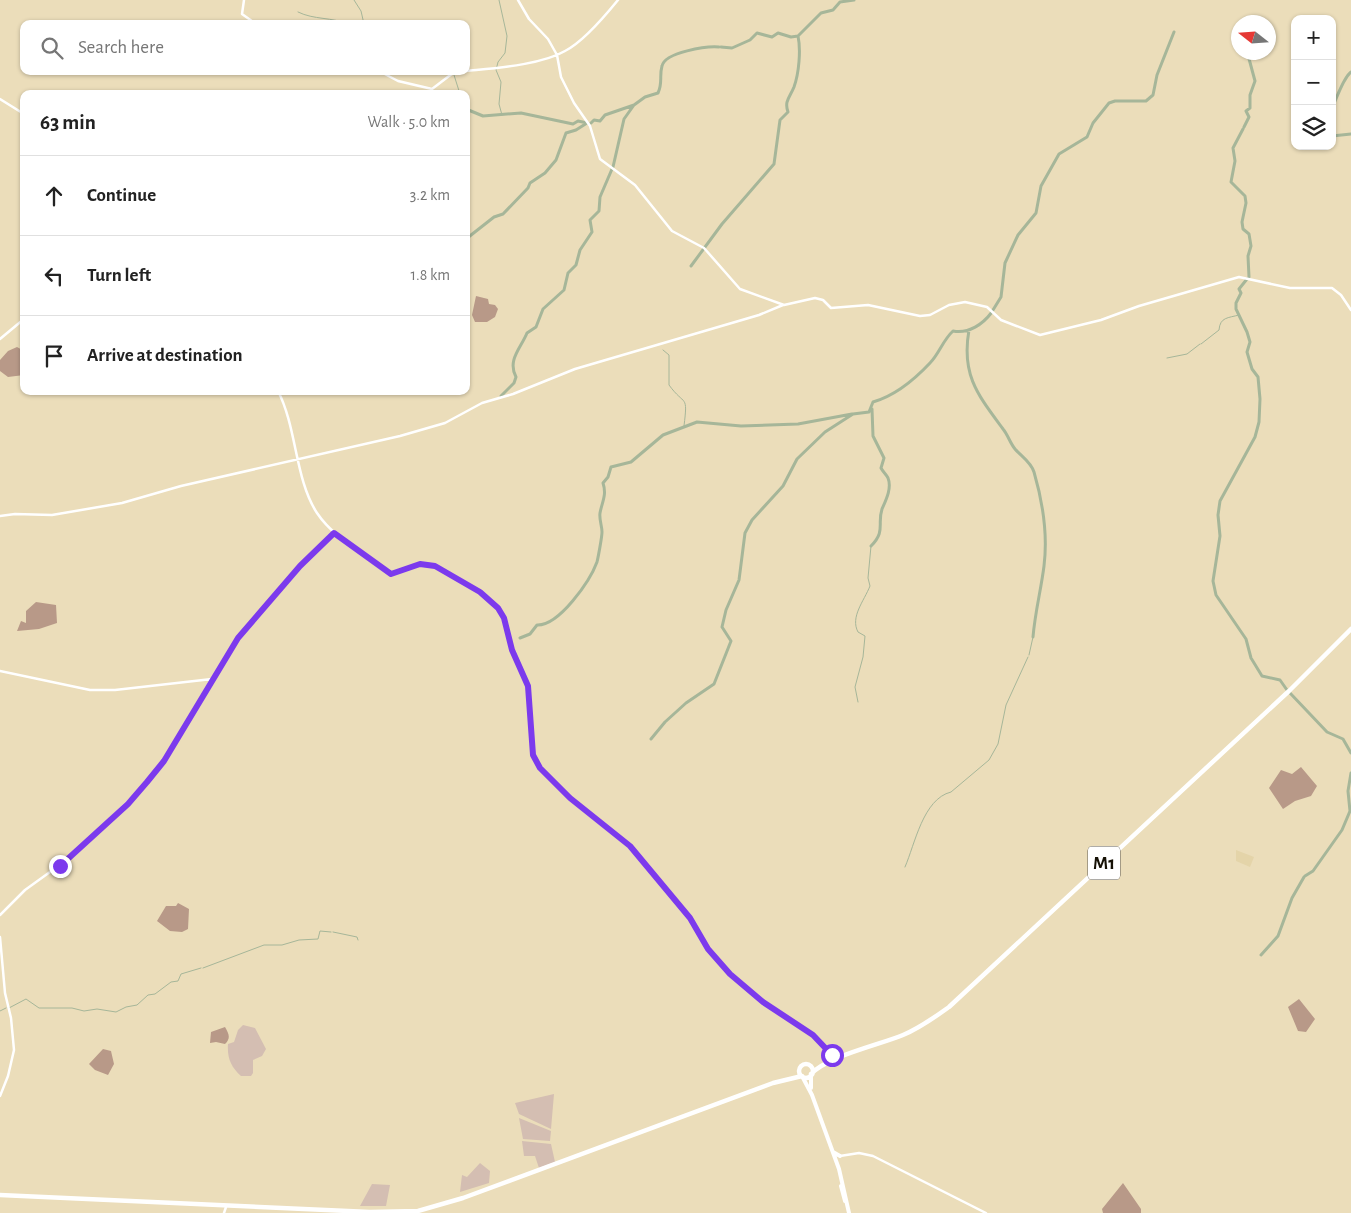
<!DOCTYPE html>
<html lang="en">
<head>
<meta charset="utf-8">
<style>
  body { margin:0; font-family:"Alegreya Sans",sans-serif; background:#f2f2f2; color:#222 }
  .controls { position:absolute; right:15px; top:15px; display:grid; overflow:hidden; border-radius:10px; box-shadow:0 1px 4px #0004 }
  .controls button { width:45px; height:45px; display:grid; place-items:center; padding:0; border:0; border-bottom:1px solid #e0e0e0; background:#fff; color:#222; font:25px sans-serif }
  .compass { position:absolute; left:1231px; top:15px; width:45px; height:45px; border-radius:50%; background:#fff; box-shadow:0 1px 4px #0004; rotate:287deg }
  .stop { position:absolute; width:15px; height:15px; margin:-11px; border:4px solid #7c3aed; border-radius:50%; background:#fff }
  .stop.end { background:#7c3aed; border-color:#fff; box-shadow:0 1px 5px #0008 }
  .list { margin:0; padding:0; list-style:none }
  h2 { display:flex; justify-content:space-between; align-items:center; height:65px; margin:0; padding:0 20px; font-size:21px }
  h2 small { font-size:16px; font-weight:400; color:#767676 }
  .list li { display:grid; grid-template-columns:32px 1fr auto; gap:15px; align-items:center; box-sizing:border-box; height:80px; padding:0 20px; border-top:1px solid #e0e0e0 }
  .list b { display:block; font-size:19px; white-space:nowrap }
  .list em { font-size:16px; font-style:normal; color:#767676 }
  .icon { flex:none; width:28px; height:28px; fill:none; stroke:currentColor; stroke-width:2; stroke-linecap:round; stroke-linejoin:round }
  .map { position:relative; flex:none; width:1351px; height:1213px; overflow:hidden }
  .search { position:absolute; background:#fff; box-shadow:0 1px 4px #0004; left:20px; top:20px; width:450px; height:55px; display:flex; align-items:center; gap:12px; box-sizing:border-box; padding:0 18px; border-radius:10px; color:#767676; font-size:19px }
  .panel { position:absolute; background:#fff; box-shadow:0 1px 4px #0004; left:20px; top:90px; width:450px; height:305px; border-radius:10px }
  .map>svg:first-child { display:block }
  .built { fill:#e4d4a9 }
  .green { fill:#d4beb2 }
  .forest { fill:#b89988 }
  .lines { fill:none; stroke-linecap:round; stroke-linejoin:round }
  .stream { stroke:#a6b699; stroke-width:1 }
  .river { stroke:#a6b699; stroke-width:3 }
  .secondary { stroke:#fff; stroke-width:2.5 }
  .primary { stroke:#fff; stroke-width:4 }
  .highway { stroke:#fff; stroke-width:4.5 }
  .route { stroke:#7c3aed; stroke-width:6 }
  .labels { text-anchor:middle; dominant-baseline:central; stroke-width:5; stroke-linejoin:round; paint-order:stroke }
  .shield { fill:#fff; stroke:#5c5850; stroke-width:1 }
  .shield-label { font-size:19px; font-weight:bold; fill:#161105 }
</style>
</head>
<body>
<div class="map">
<svg width="1351" height="1213" viewBox="0 0 1351 1213">
  <rect width="100%" height="100%" fill="#ebddba"/>
  <path class="built" d="M 1236,850 L 1254,857 L 1250,867 L 1236,861 Z"/>
  <path class="green" d="M 243,1025 L 255,1028 L 266,1049 L 262,1056 L 253,1060 L 253,1073 L 251,1076 L 241,1076 C 231,1067 227,1058 228,1044 L 234,1042 L 238,1030 Z
    M 554,1094 L 551,1129 L 519,1114 L 515,1103 Z
    M 519,1118 L 551,1131 L 550,1141 L 523,1139 Z
    M 522,1141 L 551,1144 L 555,1162 L 539,1168 L 535,1156 L 524,1156 Z
    M 480,1163 L 490,1171 L 489,1183 L 460,1192 L 462,1175 L 467,1177 Z
    M 372,1184 L 390,1185 L 386,1206 L 360,1206 Z"/>
  <path class="forest" d="M 476,296 L 488,299 L 489,304 L 495,305 L 498,309 L 495,317 L 487,322 L 475,322 L 472,315 Z
    M 17,347 L 24,351 L 24,375 L 8,377 L 0,371 L 0,360 L 8,351 Z
    M 36,602 L 56,605 L 57,623 L 39,629 L 17,631 L 21,621 L 26,623 L 26,611 Z
    M 1301,767 L 1317,786 L 1311,796 L 1295,801 L 1283,809 L 1269,788 L 1281,770 L 1292,774 Z
    M 178,903 L 189,909 L 188,929 L 182,932 L 170,931 L 157,921 L 166,906 L 176,906 Z
    M 1299,999 L 1315,1019 L 1306,1032 L 1298,1031 L 1288,1007 Z
    M 225,1027 C 229,1034 231,1038 225,1044 L 216,1042 L 210,1043 L 211,1032 Z
    M 103,1049 L 111,1051 L 114,1064 L 108,1075 L 95,1070 L 89,1064 Z
    M 1123,1183 L 1141,1209 L 1141,1213 L 1103,1213 L 1102,1209 Z"/>
  <g class="lines">
    <path class="stream" d="M 354,0 L 361,11 L 364,24
      M 499,0 L 507,36 L 505,53 L 498,62 L 496,70 L 501,82 L 499,104 L 502,115
      M 298,12 C 314,20 332,17 348,24
      M 433,71 L 434,71
      M 454,75 L 460,94
      M 466,108 L 467,110
      M 1201,344 L 1219,330 C 1220,317 1228,318 1239,315
      M 663,350 L 669,355 L 669,385 C 685,407 688,393 684,426
      M 1167,358 L 1187,354 L 1200,344
      M 1029,655 L 1033,637
      M 858,702 L 855,687 L 863,657 L 865,636 L 858,632 C 850,617 864,601 870,586 L 868,578 L 871,546
      M 905,867 C 915,844 923,799 951,792 L 989,760 L 998,744 L 1006,705 L 1028,657
      M 333,932 L 357,937 L 358,940
      M 203,968 L 264,945 L 282,945 L 299,940 L 318,939 L 320,931 L 331,932
      M 9,1008 L 26,999 L 39,1008 L 72,1008 L 84,1011 L 97,1009 L 116,1012 L 126,1007 L 137,1005 L 148,995 L 155,994 L 171,982 L 178,981 L 181,974 L 201,968
      M 0,1011 L 6,1008"/>
    <path class="river" d="M 721,47 L 732,48 L 750,40 L 757,33 L 772,37 L 778,33 L 791,37 L 798,36 L 821,13 L 833,10 L 840,2 L 854,0
      M 1332,108 C 1337,98 1343,78 1351,72
      M 466,109 L 483,116 L 521,113 L 573,124 L 578,121 L 587,123
      M 591,123 L 594,120 L 600,121 L 605,115 L 634,105 L 645,97 L 658,93 C 663,83 659,76 662,66 C 665,52 707,46 719,47
      M 1244,127 L 1249,117 L 1246,111 L 1250,108 L 1250,95 L 1255,81 L 1248,55
      M 1243,129 L 1233,148 L 1235,161 L 1231,182 L 1245,196 L 1246,203 L 1242,222 L 1243,229 L 1249,234 L 1251,246 L 1248,256 L 1249,277
      M 1332,136 L 1351,134
      M 613,167 L 624,119 L 634,105
      M 466,239 L 494,217 L 503,214 L 528,188 L 530,183 L 545,173 L 556,160 L 566,133 L 576,130 L 587,123
      M 691,266 L 722,224 L 774,164 L 780,120 L 788,112 C 784,101 790,97 794,87 C 799,73 801,50 798,36
      M 1247,279 L 1239,289 L 1241,293 L 1236,303 L 1236,309 L 1247,332 L 1250,342 L 1247,352 L 1252,369 L 1258,377 L 1260,399 L 1259,422 L 1255,437 L 1220,501 L 1218,515 L 1220,536 L 1213,581 L 1216,595 L 1246,639 L 1251,658 L 1262,676 L 1280,680 L 1287,690
      M 993,310 L 1001,297 L 1005,263 L 1018,235 L 1036,213 L 1041,186 L 1059,154 L 1087,137 L 1093,123 L 1109,103 L 1115,101 L 1146,101 L 1153,95 L 1157,75 L 1174,32
      M 969,330 C 961,375 978,395 1003,429 C 1008,435 1010,443 1015,449 C 1021,456 1031,462 1034,472 C 1043,503 1048,534 1044,566 C 1041,590 1035,612 1033,637
      M 501,396 L 514,383 L 516,377 C 507,360 521,348 527,333 L 536,327 L 543,309 L 564,290 L 568,273 L 576,265 L 580,250 L 592,232 L 590,220 L 599,211 L 600,197 L 612,169
      M 871,546 C 886,531 877,524 882,509 C 886,500 892,488 888,478 C 886,474 883,472 881,468 L 884,458 L 873,436 L 872,409
      M 520,638 L 530,634 L 537,625 C 559,626 590,581 597,562 C 598,558 602,537 602,532 C 602,526 599,519 600,513 C 602,502 607,495 603,483 L 608,477 L 611,467 L 631,462 L 663,435 L 697,422 L 741,426 L 798,424 L 852,414
      M 1290,693 L 1327,732 L 1343,739 L 1351,753
      M 651,739 L 665,722 L 686,703 L 714,684 L 731,641 L 722,627 L 726,610 L 739,580 L 745,533 L 752,520 L 783,486 L 797,459 L 825,432 L 853,414 L 869,412 L 873,402 C 894,396 915,379 930,363 C 939,354 943,340 953,331 C 969,334 983,324 992,312
      M 1305,876 L 1313,871 L 1342,830 L 1350,811 L 1348,791 L 1351,773
      M 1261,955 L 1278,936 L 1292,898 L 1304,877"/>
    <path class="secondary" d="M 244,0 L 242,14 L 256,24
      M 518,0 L 529,19 L 548,39 L 557,55 L 561,77 L 574,103 L 590,126 L 600,159 L 635,185 L 672,231 L 704,248 L 740,289 L 784,305 L 815,298 L 823,300 L 831,308 L 868,305 L 920,316 L 930,315 L 949,305 L 965,302 L 987,307 L 1001,320 L 1040,335 L 1101,320 L 1139,306 L 1239,277 L 1290,288 L 1332,288 L 1341,295 L 1351,310
      M 379,71 L 398,81 L 432,89 L 453,73 L 461,71
      M 466,71 C 495,68 541,65 565,51 C 583,42 605,16 618,0
      M 0,99 L 24,114
      M 0,339 L 24,319
      M 278,391 C 297,428 295,480 317,513 C 335,540 366,553 391,574 L 420,563 L 435,566 L 480,592 L 498,608 L 504,618 L 511,649 L 528,686 L 533,755 L 540,768 L 570,798 L 630,846 L 690,918 L 708,949 L 730,974 L 763,1002 L 813,1035 L 833,1059
      M 0,516 L 15,514 L 52,515 L 122,503 L 181,486 L 400,436 L 445,423 L 482,403 L 513,394 L 575,369 L 759,315 L 783,305
      M 0,671 L 90,690 L 115,690 L 212,679 L 238,638 L 254,619 L 299,566 L 334,533
      M 0,915 L 25,890 L 68,859 L 141,789 L 164,761 L 212,679
      M 0,937 L 5,993 L 11,1018 L 14,1050 L 8,1076 L 0,1096
      M 840,1156 L 859,1153 L 873,1156 L 986,1213
      M 224,1213 L 226,1207"/>
    <path class="primary" d="M 802,1076 L 812,1095 L 839,1169 L 849,1213
      M 811,1088 L 811,1074
      M 833,1152 L 840,1156
      M 841,1186 L 845,1201"/>
    <path class="highway" d="M799 1071a7 7 0 1 1 14 0a7 7 0 1 1-14 0Z
      M 811,1074 C 828,1056 879,1045 903,1035 C 920,1028 935,1017 949,1007 L 1289,691 L 1351,629
      M 0,1195 L 370,1212 L 418,1211 L 463,1198 L 773,1083 L 802,1076"/>
  </g>
  <g class="lines">
    <path class="route" d="M 60,866 L 128,804 L 147,782 L 164,761 L 238,638 L 300,566 L 334,533 L 391,574 L 420,564 L 435,566 L 480,592 L 498,608 L 504,618 L 512,650 L 528,686 L 533,755 L 540,768 L 570,798 L 630,846 L 690,918 L 708,949 L 730,974 L 763,1002 L 813,1035 L 832,1055"/>
  </g>
  <g class="labels">
    <rect class="shield" x="1088" y="846.5" width="32" height="33" rx="4"/>
    <g class="shield-label">
      <text x="1104" y="863">M1</text>
    </g>
  </g>
</svg>
<div class="controls">
<button>+</button>
<button>−</button>
<button><svg class="icon" aria-label="layers" viewBox="0 0 24 24"><path d="M12 4l9 5-9 5-9-5zM3 14l9 5 9-5"/></svg></button>
</div>
<svg class="compass" viewBox="-18 -18 36 36"><path d="M0-13l5 13h-10z" fill="#e53935"/><path d="M0 13l5-13h-10z" fill="#767676"/></svg>
<div class="stop" style="left:832px;top:1055px"></div>
<div class="stop end" style="left:60px;top:866px"></div>
<div class="search"><svg class="icon" aria-label="search" viewBox="0 0 24 24"><circle cx="10" cy="10" r="6"/><path d="M15 15l6 6"/></svg>Search here</div>
<section class="panel">
<h2>63 min<small>Walk · 5.0 km</small></h2>
<ul class="list">
<li><svg class="icon" aria-label="ahead" viewBox="0 0 24 24"><path d="M12 20V5M6 11l6-6 6 6"/></svg><div><b>Continue</b></div><em>3.2 km</em></li>
<li><svg class="icon" aria-label="left" viewBox="0 0 24 24"><path d="M17 20v-9H6M10 6l-5 5 5 5"/></svg><div><b>Turn left</b></div><em>1.8 km</em></li>
<li><svg class="icon" aria-label="arrive" viewBox="0 0 24 24"><path d="M6 21V4h12l-3 4 3 4H6"/></svg><div><b>Arrive at destination</b></div></li>
</ul>
</section>
</div>
</body>
</html>
